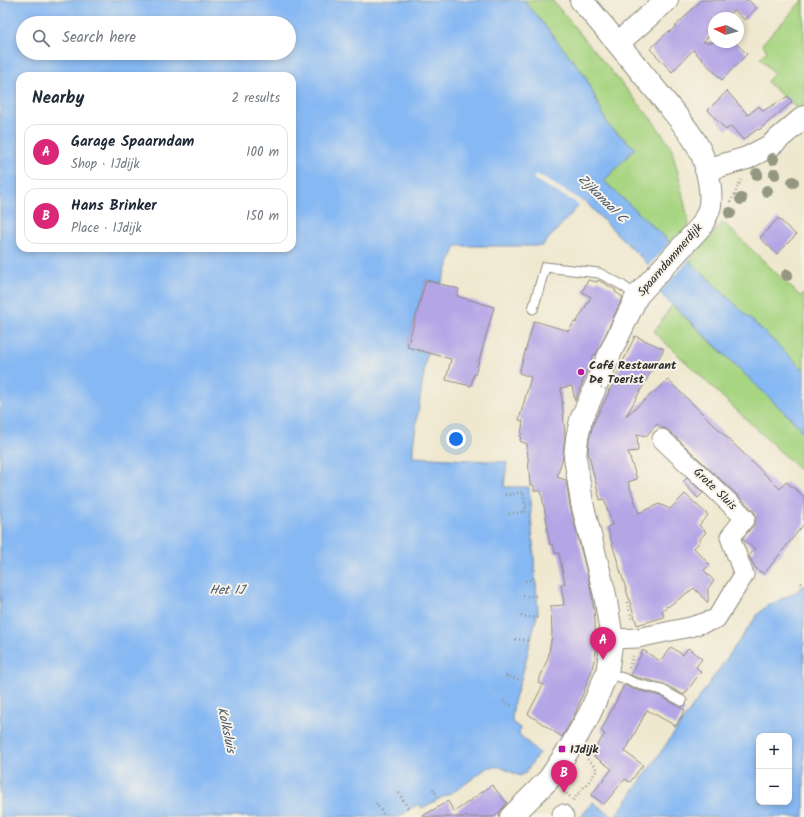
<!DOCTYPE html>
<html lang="en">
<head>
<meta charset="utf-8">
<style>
  body { margin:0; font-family:Kalam,sans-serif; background:#f6f6f7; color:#1f2937 }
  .controls { position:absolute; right:12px; bottom:12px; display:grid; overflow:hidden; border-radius:8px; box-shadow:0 2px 6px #0003 }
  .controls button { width:36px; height:36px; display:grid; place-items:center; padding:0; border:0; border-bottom:1px solid #e0e1e3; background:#fff; color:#1f2937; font:20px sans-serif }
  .compass { position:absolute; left:708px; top:12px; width:36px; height:36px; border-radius:50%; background:#fff; box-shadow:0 2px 6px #0003; rotate:275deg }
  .you { position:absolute; left:456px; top:439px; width:14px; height:14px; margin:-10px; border:3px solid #fff; border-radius:50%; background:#1a73e8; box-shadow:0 0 0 6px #1a73e833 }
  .badge { display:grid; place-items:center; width:26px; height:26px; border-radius:50%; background:#db2777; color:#fff; font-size:13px; font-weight:700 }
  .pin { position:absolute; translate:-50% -33px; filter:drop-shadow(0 1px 2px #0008) }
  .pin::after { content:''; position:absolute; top:21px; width:14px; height:12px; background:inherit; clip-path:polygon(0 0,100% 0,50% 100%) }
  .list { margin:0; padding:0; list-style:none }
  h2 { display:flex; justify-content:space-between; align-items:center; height:52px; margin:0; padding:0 16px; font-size:17px }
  h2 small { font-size:13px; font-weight:400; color:#747a83 }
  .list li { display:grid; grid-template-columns:26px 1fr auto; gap:12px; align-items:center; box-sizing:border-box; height:56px; margin:0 8px 8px; padding:0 8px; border:1px solid #e0e1e3; border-radius:12px }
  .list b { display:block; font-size:15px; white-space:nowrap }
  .list p { margin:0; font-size:13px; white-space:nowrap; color:#747a83 }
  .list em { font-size:13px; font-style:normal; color:#747a83 }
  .icon { flex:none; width:22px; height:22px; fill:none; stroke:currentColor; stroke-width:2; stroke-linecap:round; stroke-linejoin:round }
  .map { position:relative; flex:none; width:804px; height:817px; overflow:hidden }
  .search { position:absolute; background:#fff; box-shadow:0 2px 6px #0003; left:16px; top:16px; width:280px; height:44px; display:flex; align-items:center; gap:10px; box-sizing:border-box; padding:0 14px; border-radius:22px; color:#747a83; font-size:15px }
  .panel { position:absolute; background:#fff; box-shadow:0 2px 6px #0003; left:16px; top:72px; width:280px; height:180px; border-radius:12px }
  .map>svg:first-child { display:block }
  .grass { fill:#a8d582; stroke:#6a8056 }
  .water { fill:#86b8f3; stroke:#58728f; fill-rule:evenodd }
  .pier { fill:#efe8cf }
  .building { fill:#b4a5e6 }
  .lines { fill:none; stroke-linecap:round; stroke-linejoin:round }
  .service-casing { stroke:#8d8a7d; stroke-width:11 }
  .minor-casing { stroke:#8d8a7d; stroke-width:21 }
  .tertiary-casing { stroke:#8d8a7d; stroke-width:24 }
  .path { stroke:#8d8a7d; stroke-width:2.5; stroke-dasharray:1 3; stroke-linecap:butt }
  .service { stroke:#fff; stroke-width:9 }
  .minor { stroke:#fff; stroke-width:19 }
  .tertiary { stroke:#fff; stroke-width:22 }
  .path-bridge { stroke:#8d8a7d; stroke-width:2.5; stroke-dasharray:1 3; stroke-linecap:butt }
  .tree { fill:#949881 }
  .poi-dot { fill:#b5179e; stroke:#f7f3e8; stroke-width:1.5 }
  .labels { text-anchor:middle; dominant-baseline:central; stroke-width:4; stroke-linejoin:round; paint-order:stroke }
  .street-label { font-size:12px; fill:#2b2b2b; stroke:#f7f3e8 }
  .poi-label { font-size:12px; font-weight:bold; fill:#2b2b2b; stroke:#f7f3e8; text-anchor:start }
  .water-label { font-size:13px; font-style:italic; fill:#465567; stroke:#f7f3e8 }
</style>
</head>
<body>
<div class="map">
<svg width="804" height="817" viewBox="0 0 804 817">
  <rect width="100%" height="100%" fill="#f7f3e8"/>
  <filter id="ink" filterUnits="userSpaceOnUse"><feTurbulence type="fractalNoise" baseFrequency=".025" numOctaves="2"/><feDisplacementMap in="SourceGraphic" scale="8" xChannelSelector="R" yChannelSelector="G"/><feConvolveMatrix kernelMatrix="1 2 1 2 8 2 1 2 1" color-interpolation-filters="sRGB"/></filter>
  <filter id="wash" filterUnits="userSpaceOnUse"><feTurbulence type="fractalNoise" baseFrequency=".012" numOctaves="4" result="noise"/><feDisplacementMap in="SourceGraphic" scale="16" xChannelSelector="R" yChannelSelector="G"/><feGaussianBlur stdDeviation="0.9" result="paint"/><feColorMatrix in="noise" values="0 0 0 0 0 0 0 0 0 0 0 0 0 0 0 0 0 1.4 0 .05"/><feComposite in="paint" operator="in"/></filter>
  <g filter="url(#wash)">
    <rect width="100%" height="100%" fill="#efe8cf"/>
    <path class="grass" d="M 524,0 L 552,0 L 653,121 L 671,147 L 679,177 L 689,225 L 674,246 L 604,181 L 635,148 L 608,125 L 584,74 Z
      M 803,0 L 804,0 L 804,105 L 798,110 L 767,82 L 774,73 L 760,58 L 767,51 L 762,44 Z
      M 723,222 L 800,296 L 803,294 L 804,295 L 804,370 L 689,261 Z
      M 672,305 L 786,413 L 798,426 L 799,425 L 801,427 L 799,429 L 803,433 L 804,432 L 804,474 L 654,332 Z"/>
    <path class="water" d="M 0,0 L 524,0 L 584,74 L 608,125 L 635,148 L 604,181 L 674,246 L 804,370 L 804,432 L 803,433 L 799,429 L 800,427 L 799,426 L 798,426 L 786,413 L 785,414 L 784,412 L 724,354 L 723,355 L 723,353 L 670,302 L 669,303 L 668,301 L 659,292 L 667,283 L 603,220 L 584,200 L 542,246 L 456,246 L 441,284 L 426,280 L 407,347 L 427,352 L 413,446 L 413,457 L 507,462 L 504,487 L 529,487 L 538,611 L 522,676 L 514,702 L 512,717 L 512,722 L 520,728 L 519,734 L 539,753 L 525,773 L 520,776 L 500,767 L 488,767 L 460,788 L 422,808 L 418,804 L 399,817 L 0,817 ZM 23,23 L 289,23 L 289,53 L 23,53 ZM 20,76 L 292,76 L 292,248 L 20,248 Z
      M 804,585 L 804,817 L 615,817 L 758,614 L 767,606 L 796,592 ZM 759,736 L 789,736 L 789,802 L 759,802 Z
      M 593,802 L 613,817 L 582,817 L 582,815 Z"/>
    <path class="pier" d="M 536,174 L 578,198 L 584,203 L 580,207 L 575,202 L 533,179 Z
      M 672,241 L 690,259 L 661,291 L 659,290 L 664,284 L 647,267 Z"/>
    <g id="blocks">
      <path class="building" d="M 701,0 L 748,0 L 757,8 L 745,20 L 734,10 L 725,18 L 714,18 L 714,30 L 703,42 L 735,42 L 747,54 L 722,80 L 693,50 L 672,72 L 650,49 L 669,31 L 670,32 Z
        M 727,91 L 748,115 L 759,106 L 763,111 L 788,96 L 792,102 L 759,130 L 758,129 L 743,140 L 731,126 L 726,130 L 708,110 Z
        M 778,218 L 796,235 L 777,254 L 760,238 Z
        M 426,280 L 459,289 L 457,296 L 494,307 L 475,375 L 474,374 L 471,386 L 446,380 L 451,359 L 407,347 Z
        M 588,280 L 597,282 L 598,280 L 616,290 L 615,292 L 623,297 L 596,355 L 594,354 L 575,401 L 572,386 L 561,388 L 565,435 L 563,457 L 557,477 L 566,480 L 570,506 L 590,585 L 594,610 L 596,639 L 599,639 L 591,673 L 575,714 L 562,737 L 528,714 L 543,685 L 538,683 L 548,658 L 552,635 L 551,606 L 564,605 L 561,584 L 565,584 L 559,553 L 555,553 L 553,544 L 550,545 L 547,528 L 548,528 L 541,491 L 534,491 L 534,485 L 530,485 L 527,444 L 520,441 L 523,421 L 519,420 L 531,377 L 519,373 L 534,321 L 569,331 L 574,322 L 576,323 L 591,297 L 582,292 Z
        M 635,336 L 664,349 L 626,416 L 668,380 L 780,489 L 786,482 L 804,496 L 804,524 L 764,574 L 755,568 L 749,556 L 755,549 L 742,539 L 754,525 L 756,520 L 756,515 L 753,510 L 669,431 L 665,428 L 662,428 L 657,424 L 646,436 L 637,434 L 638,451 L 628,452 L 637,479 L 628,482 L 639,513 L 659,504 L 670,509 L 685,494 L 708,515 L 699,525 L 706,532 L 700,539 L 700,542 L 694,548 L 710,565 L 704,570 L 714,581 L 708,588 L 708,603 L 694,588 L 669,606 L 666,607 L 666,608 L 662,610 L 664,617 L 637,625 L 607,527 L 612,525 L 604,499 L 600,500 L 588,452 L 589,440 L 593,424 L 607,396 Z
        M 687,478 L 703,493 L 698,498 L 683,482 Z
        M 671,647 L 683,655 L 688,648 L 702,659 L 696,667 L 701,672 L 684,695 L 664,684 L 636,677 L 631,675 L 643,650 L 660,661 Z
        M 624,685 L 633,689 L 660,696 L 685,710 L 676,726 L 647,710 L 625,752 L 643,765 L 630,782 L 625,779 L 604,804 L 591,795 L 612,769 L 591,754 L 605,734 L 601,731 Z
        M 492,785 L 507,803 L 500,812 L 494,817 L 421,817 L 448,801 L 454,812 Z"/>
    </g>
  </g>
  <g filter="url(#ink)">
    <use href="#blocks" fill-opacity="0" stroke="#8d8a7d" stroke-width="1"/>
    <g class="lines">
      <g class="service-casing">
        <path id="service" d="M 533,309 L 545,267 L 599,273 L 620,284 L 637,296
          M 607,673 L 626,679 L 634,683 L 662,690 L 682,701"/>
      </g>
      <g class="minor-casing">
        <path id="minor" d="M 612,639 L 638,638 L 690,627 L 716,619 L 744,575 L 730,537 L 745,518 L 662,439
          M 562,814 L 564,817"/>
      </g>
      <g class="tertiary-casing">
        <path id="tertiary" d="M 618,43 L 667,0
          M 706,170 L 747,158 L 770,146 L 804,117
          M 511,817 L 549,779 L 573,743 L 590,713 L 607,673 L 612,639 L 605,595 L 582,503 L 575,457 L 577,438 L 581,420 L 611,351 L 637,296 L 702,225 C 705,218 709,212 710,205 C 712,186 706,159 696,143 C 687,127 671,109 659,94 C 634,63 608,31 581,0"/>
      </g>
      <path class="path" d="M 730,202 L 734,196 L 741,180
        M 505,495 L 523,492 L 525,505
        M 509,514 L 526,511 L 525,505 L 530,504
        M 525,581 L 536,579
        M 801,583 L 804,586
        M 523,596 L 537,596
        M 627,602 L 632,620
        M 521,616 L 539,618
        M 515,639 L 531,641
        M 629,668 L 633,656
        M 506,676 L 520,680
        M 503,701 L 513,706
        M 433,789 L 439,799
        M 563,791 L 572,798
        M 399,793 L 409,810
        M 573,800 L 589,781 L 597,770 L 592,763 L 586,758
        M 376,803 L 385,817"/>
      <use href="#service" class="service"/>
      <use href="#minor" class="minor"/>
      <use href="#tertiary" class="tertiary"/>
      <path class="path-bridge" d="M 601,387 L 610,391"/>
    </g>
    <g class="tree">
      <circle cx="773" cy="159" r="6"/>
      <circle cx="757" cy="174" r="6"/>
      <circle cx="775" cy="174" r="6"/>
      <circle cx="793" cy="182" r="6"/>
      <circle cx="767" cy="191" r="6"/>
      <circle cx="741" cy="199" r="6"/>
      <circle cx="730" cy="213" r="6"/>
      <circle cx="787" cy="275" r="6"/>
    </g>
  </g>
  <g class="poi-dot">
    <circle cx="581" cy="372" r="4"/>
    <rect x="558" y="745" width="8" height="8" rx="2"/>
  </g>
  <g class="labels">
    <g class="street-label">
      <text transform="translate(670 260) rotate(-49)">Spaarndammerdijk</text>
      <text transform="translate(715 489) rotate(44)">Grote Sluis</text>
    </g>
    <g class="poi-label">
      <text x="589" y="365">Café Restaurant<tspan x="589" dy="14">De Toerist</tspan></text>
      <text x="570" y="749">IJdijk</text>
    </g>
    <g class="water-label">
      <text transform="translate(602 199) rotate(45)">Zijkanaal C</text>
      <text x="227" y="590">Het IJ</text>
      <text transform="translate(226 730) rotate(78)">Kolksluis</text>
    </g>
  </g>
</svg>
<div class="controls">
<button>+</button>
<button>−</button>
</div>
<svg class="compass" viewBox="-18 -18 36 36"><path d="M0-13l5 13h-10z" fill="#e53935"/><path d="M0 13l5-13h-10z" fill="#747a83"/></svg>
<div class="you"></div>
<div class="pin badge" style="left:603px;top:660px">A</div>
<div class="pin badge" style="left:564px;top:793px">B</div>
<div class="search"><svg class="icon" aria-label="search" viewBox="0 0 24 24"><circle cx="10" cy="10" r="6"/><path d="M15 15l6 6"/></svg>Search here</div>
<section class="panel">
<h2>Nearby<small>2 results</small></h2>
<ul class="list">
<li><span class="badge">A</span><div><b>Garage Spaarndam</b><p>Shop · IJdijk</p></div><em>100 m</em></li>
<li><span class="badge">B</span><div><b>Hans Brinker</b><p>Place · IJdijk</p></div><em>150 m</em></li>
</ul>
</section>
</div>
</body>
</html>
